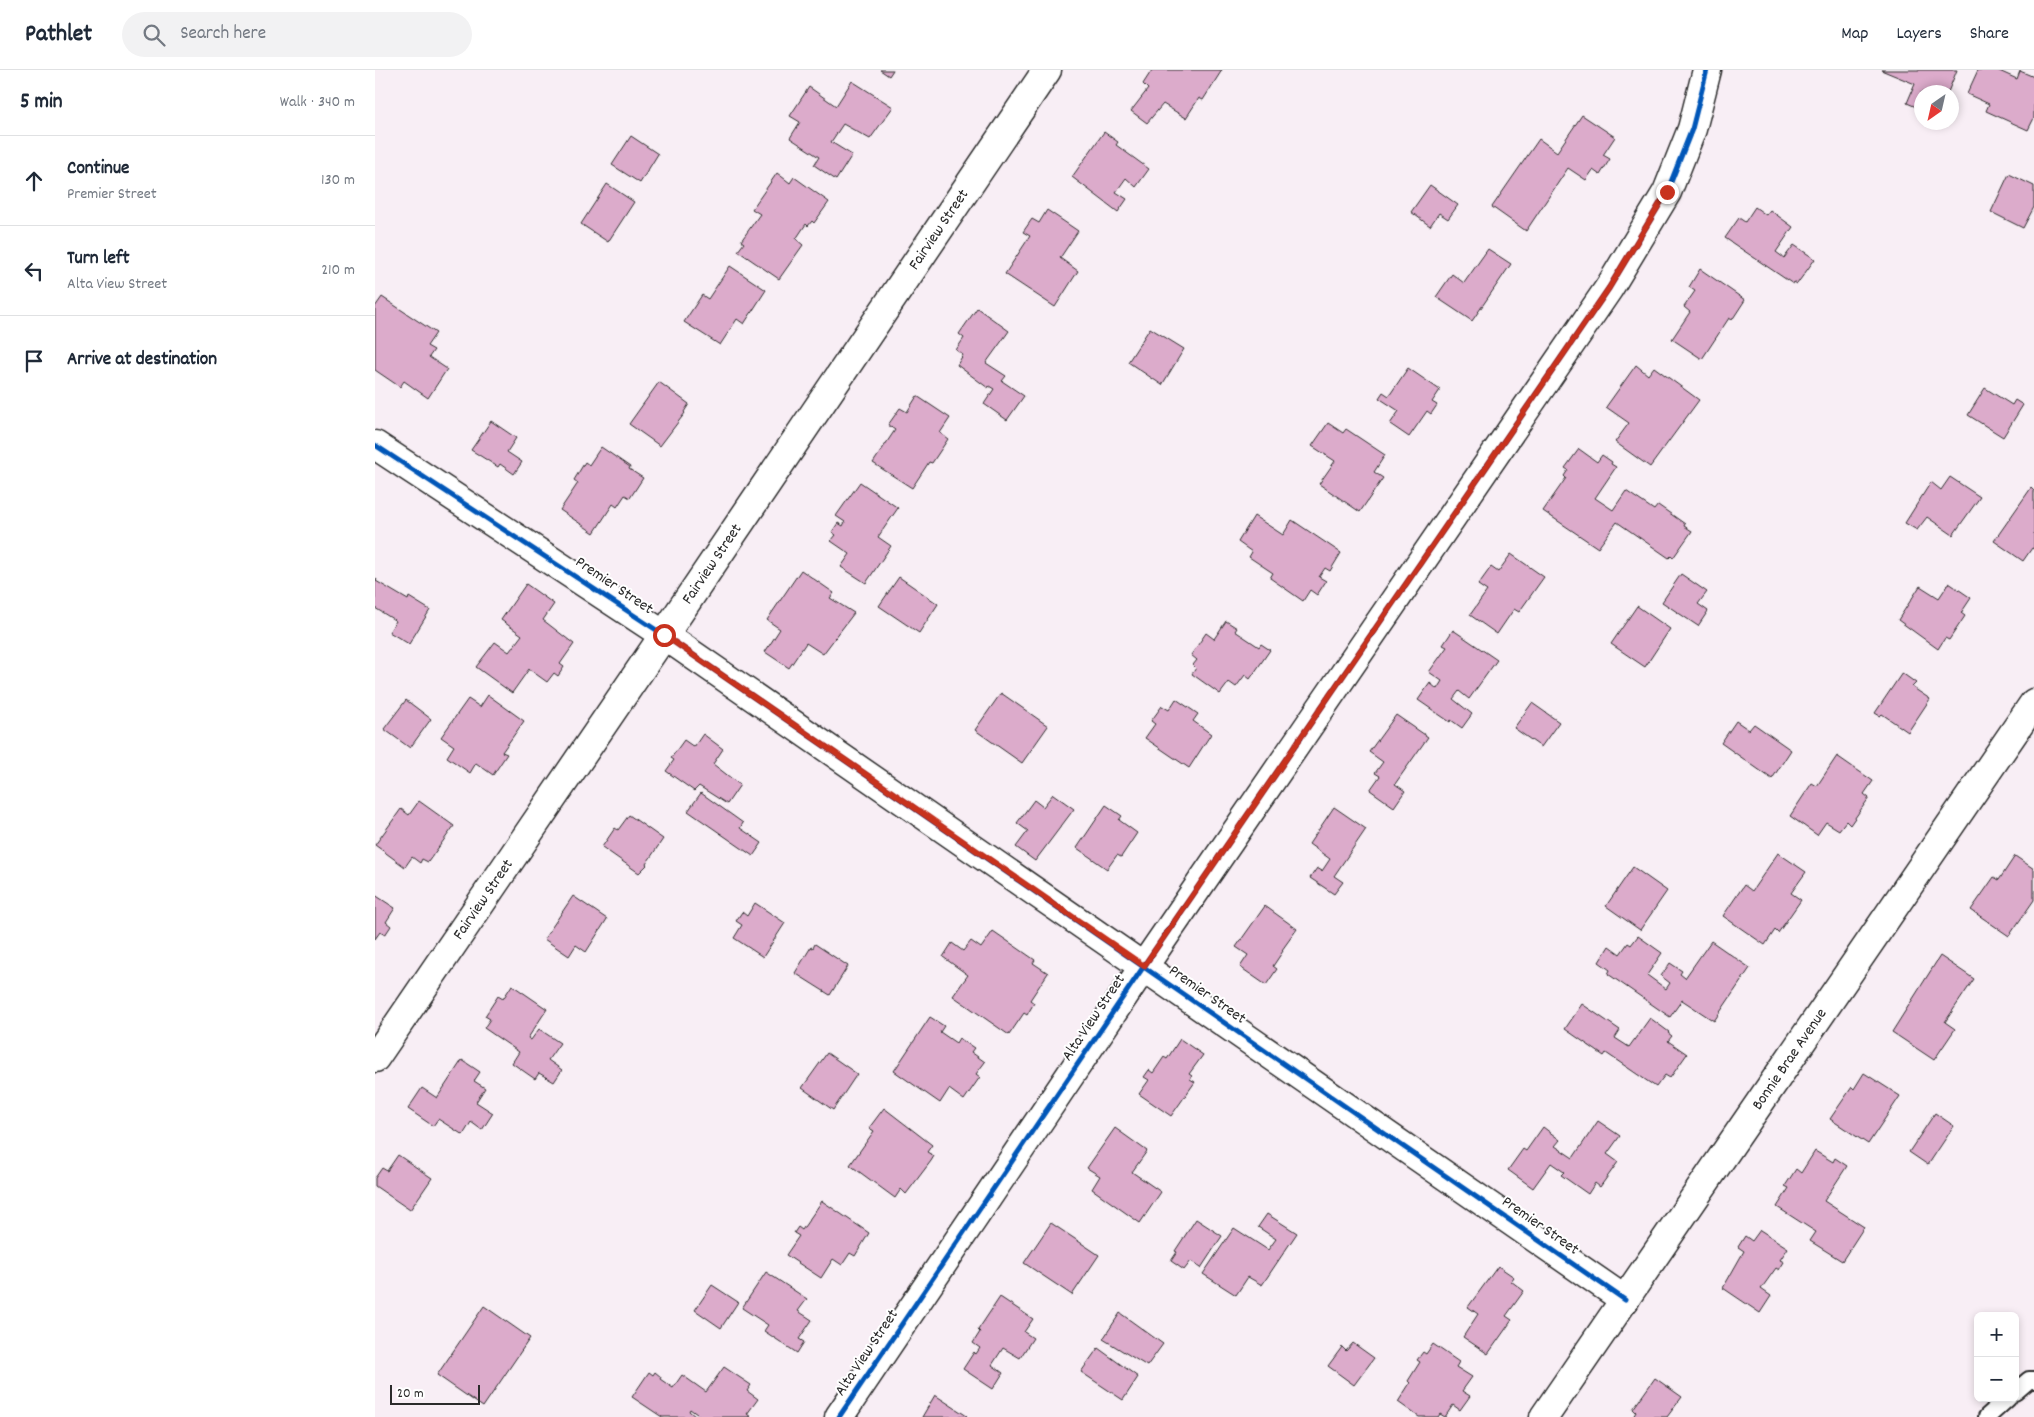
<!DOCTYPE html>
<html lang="en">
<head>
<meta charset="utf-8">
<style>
  body { margin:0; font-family:Dekko,sans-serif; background:#f2f2f3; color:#1f2937 }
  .controls { position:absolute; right:15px; bottom:15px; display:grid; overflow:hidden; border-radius:8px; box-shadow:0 2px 8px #0003 }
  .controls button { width:45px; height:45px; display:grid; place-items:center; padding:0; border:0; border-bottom:1px solid #e0e1e3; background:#fff; color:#1f2937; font:25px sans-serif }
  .compass { position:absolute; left:1539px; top:15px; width:45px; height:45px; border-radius:50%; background:#fff; box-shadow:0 2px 8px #0003; rotate:214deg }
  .scale { position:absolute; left:15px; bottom:12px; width:90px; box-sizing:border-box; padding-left:5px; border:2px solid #2b2b2b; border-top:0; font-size:14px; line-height:18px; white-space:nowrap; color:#2b2b2b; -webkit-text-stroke:4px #fff; paint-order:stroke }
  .stop { position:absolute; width:15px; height:15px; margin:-11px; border:4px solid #c8321e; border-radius:50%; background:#fff }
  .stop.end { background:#c8321e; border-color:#fff; box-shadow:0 1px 5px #0008 }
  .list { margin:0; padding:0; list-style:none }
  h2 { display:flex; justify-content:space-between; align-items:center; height:65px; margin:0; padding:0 20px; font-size:21px }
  h2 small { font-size:16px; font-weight:400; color:#747a83 }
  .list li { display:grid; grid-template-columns:32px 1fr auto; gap:15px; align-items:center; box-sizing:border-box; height:90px; padding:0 20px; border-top:1px solid #e0e1e3 }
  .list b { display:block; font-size:19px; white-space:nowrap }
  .list p { margin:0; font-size:16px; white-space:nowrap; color:#747a83 }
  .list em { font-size:16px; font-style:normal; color:#747a83 }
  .icon { flex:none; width:28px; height:28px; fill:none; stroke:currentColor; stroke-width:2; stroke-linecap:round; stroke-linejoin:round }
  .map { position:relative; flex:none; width:1659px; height:1347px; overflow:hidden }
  header { display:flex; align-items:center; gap:30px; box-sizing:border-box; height:70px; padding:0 25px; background:#fff; border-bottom:1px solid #e0e1e3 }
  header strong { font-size:24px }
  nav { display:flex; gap:28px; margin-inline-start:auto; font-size:18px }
  .search { width:350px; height:45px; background:#f2f2f3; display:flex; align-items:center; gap:12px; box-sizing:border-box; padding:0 18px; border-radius:28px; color:#747a83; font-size:19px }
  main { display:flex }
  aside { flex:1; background:#fff }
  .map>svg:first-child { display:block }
  .building { fill:#dcabcb; stroke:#2b2b2b }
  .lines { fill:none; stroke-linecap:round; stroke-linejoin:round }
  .lane-casing { stroke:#2b2b2b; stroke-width:20 }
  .street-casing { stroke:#2b2b2b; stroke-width:31 }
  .lane { stroke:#fff; stroke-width:16 }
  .street { stroke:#fff; stroke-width:28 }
  .cycleway-casing { stroke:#fff; stroke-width:8 }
  .cycleway { stroke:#0057b8; stroke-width:5 }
  .route { stroke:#c8321e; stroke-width:6 }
  .labels { text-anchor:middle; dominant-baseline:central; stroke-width:4; stroke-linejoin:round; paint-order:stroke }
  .street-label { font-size:16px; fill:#2b2b2b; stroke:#fff }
</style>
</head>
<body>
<header>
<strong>Pathlet</strong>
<div class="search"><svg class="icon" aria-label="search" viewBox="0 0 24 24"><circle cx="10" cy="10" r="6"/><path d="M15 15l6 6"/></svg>Search here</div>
<nav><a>Map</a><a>Layers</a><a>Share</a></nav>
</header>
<main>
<aside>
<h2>5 min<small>Walk · 340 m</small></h2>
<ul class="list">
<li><svg class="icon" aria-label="ahead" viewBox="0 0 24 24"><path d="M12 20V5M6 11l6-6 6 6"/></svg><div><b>Continue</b><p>Premier Street</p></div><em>130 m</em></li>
<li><svg class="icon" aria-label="left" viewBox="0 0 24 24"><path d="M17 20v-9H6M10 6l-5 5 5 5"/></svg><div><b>Turn left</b><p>Alta View Street</p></div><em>210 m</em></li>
<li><svg class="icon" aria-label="arrive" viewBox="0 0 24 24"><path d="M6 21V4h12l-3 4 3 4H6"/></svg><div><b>Arrive at destination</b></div></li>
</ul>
</aside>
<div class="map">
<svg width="1659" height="1347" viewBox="0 0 1659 1347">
  <rect width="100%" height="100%" fill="#f8eef5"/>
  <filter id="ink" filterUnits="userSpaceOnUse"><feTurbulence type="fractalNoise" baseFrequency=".02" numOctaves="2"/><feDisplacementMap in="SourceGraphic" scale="10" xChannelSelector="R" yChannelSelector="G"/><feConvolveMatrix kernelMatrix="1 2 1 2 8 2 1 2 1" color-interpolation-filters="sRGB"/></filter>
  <g filter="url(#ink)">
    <path class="building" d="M 505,0 L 518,0 L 514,6 Z
      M 777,0 L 847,0 L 828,30 L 824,28 L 811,48 L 788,34 L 772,53 L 756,41 L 773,19 L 768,14 Z
      M 1506,0 L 1582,0 L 1573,22 L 1546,22 L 1546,39 L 1532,33 L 1540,14 Z
      M 1603,0 L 1622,0 L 1642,9 L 1645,1 L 1659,7 L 1659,48 L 1653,60 L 1611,41 L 1614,34 L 1592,24 Z
      M 477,11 L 518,37 L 495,69 L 468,54 L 456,72 L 477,85 L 461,110 L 439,95 L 444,87 L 415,68 L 425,52 L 415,46 L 434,17 L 461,36 Z
      M 1207,45 L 1240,67 L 1228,85 L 1235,89 L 1225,105 L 1218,100 L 1211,110 L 1193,98 L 1151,161 L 1117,137 L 1164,69 L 1182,82 Z
      M 729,62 L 743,72 L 741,75 L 774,99 L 761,117 L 751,108 L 741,122 L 752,129 L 743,142 L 697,107 Z
      M 256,66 L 283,84 L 265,113 L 237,95 Z
      M 402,103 L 415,113 L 419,107 L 454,132 L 439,153 L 437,151 L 433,156 L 431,154 L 421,169 L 428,175 L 404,209 L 363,181 L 369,173 L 366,171 L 385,144 L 377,139 Z
      M 1634,104 L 1659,116 L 1659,137 L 1648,158 L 1616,142 Z
      M 232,114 L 259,132 L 233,172 L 206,154 Z
      M 1055,115 L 1083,135 L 1073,149 L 1064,143 L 1055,156 L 1036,142 Z
      M 1380,137 L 1391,145 L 1395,140 L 1418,157 L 1401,182 L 1409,188 L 1419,175 L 1440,189 L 1422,214 L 1419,212 L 1418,214 L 1350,168 L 1364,148 L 1370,152 Z
      M 672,140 L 703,161 L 685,188 L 703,201 L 680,237 L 630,204 L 655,166 L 648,162 L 657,149 L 664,153 Z
      M 1113,179 L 1136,194 L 1097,251 L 1061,227 L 1077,204 L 1089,213 Z
      M 355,196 L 391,220 L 369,254 L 362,249 L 345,275 L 309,252 L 327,225 L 333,229 Z
      M 1325,199 L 1370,230 L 1357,250 L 1354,248 L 1327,289 L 1297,269 L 1315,242 L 1309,237 L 1320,221 L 1314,217 Z
      M 7,227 L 61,263 L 52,276 L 59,280 L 54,287 L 72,299 L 53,328 L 29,311 L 25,317 L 0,300 L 0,237 Z
      M 602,238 L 634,261 L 611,293 L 631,306 L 627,311 L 649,326 L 632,350 L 609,334 L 619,319 L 614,316 L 613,318 L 582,295 L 588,285 L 581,280 L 589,268 L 584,264 Z
      M 775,258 L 809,279 L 787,315 L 753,292 Z
      M 1261,295 L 1273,305 L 1279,297 L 1324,330 L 1275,397 L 1240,372 L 1254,353 L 1231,337 Z
      M 1033,298 L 1065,320 L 1057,332 L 1062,335 L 1056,344 L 1052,341 L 1034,367 L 1015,354 L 1024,341 L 1004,328 L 1008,322 L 1014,326 Z
      M 284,312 L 314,334 L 309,342 L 310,343 L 285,376 L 254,354 Z
      M 1610,318 L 1637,335 L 1640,330 L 1648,335 L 1628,367 L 1593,345 Z
      M 542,326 L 575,348 L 565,363 L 573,369 L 557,393 L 554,392 L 537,418 L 498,393 L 520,360 L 513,355 L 525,338 L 532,342 Z
      M 116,351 L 141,368 L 132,382 L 147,392 L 139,404 L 125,394 L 123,397 L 96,380 Z
      M 953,353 L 968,363 L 971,359 L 1010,385 L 999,402 L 1008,408 L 985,442 L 944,414 L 960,391 L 937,376 Z
      M 226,377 L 255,397 L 254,399 L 268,408 L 255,428 L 250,425 L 242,437 L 238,434 L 219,463 L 185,440 L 203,413 L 199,410 L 210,392 L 214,395 Z
      M 1204,379 L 1222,392 L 1227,385 L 1237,392 L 1236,394 L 1241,397 L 1220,428 L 1238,440 L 1251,421 L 1279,440 L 1283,435 L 1310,454 L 1309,456 L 1317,461 L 1298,488 L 1296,486 L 1294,488 L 1242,452 L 1223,478 L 1168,441 L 1191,408 L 1189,406 L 1193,400 L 1190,398 Z
      M 1575,407 L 1605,427 L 1578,465 L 1552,447 L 1542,460 L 1530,453 L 1556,412 L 1566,420 Z
      M 485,412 L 523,438 L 503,467 L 516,476 L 491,513 L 466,497 L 475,484 L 456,471 L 461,465 L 457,462 L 463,453 L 468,456 L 470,452 L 461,446 Z
      M 1656,418 L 1659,421 L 1659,479 L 1657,478 L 1648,491 L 1619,471 Z
      M 879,446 L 908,465 L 917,450 L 966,483 L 955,501 L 950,498 L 944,507 L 951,511 L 942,525 L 935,520 L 928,531 L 895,508 L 898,503 L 874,487 L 877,482 L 863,472 Z
      M 1136,484 L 1169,507 L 1144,542 L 1139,539 L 1122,564 L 1095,545 L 1112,521 L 1103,515 L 1116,497 L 1123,502 Z
      M 426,500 L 459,523 L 455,528 L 479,543 L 448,584 L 431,573 L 414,598 L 390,582 L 405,559 L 392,550 Z
      M 1306,504 L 1332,522 L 1323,534 L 1333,541 L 1323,556 L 1287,532 Z
      M 524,507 L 563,534 L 544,563 L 504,536 Z
      M 0,508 L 2,509 L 1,511 L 33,530 L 34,527 L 55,540 L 34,574 L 14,562 L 21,551 L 0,538 Z
      M 1574,513 L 1596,528 L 1586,543 L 1590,546 L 1574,570 L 1570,568 L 1563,579 L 1523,550 L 1545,516 L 1564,528 Z
      M 151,514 L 179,534 L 168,550 L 199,574 L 185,594 L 189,597 L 183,606 L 179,603 L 172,612 L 154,599 L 137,623 L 101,597 L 120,572 L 134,582 L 147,565 L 126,550 Z
      M 1262,536 L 1295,559 L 1270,597 L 1236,574 Z
      M 851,551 L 862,558 L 860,561 L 884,577 L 886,574 L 895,580 L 875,609 L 870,605 L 861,617 L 854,612 L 845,624 L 817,604 L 821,598 L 818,595 L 822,590 L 816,585 L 831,563 L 839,569 Z
      M 1078,560 L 1122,590 L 1094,629 L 1084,621 L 1078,629 L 1097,644 L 1087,658 L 1076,650 L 1075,652 L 1043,630 L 1055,613 L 1062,619 L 1067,611 L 1054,602 L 1072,577 L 1068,575 Z
      M 1527,603 L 1541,613 L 1537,617 L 1555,629 L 1533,662 L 1507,644 L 1505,646 L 1500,643 Z
      M 626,623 L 673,656 L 647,693 L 600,660 Z
      M 113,625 L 149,651 L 127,682 L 132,684 L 118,705 L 101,693 L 95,703 L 72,687 L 79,676 L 66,667 L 93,629 L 105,637 Z
      M 801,629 L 823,644 L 818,651 L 836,664 L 814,698 L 770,668 L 780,654 L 776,651 L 787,636 L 794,640 Z
      M 31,630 L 56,649 L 35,678 L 9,659 Z
      M 1157,633 L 1184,652 L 1166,677 L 1139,658 Z
      M 1021,645 L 1053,667 L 1020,714 L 1030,721 L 1019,737 L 995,720 L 1005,706 L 1000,703 L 1008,692 L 994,682 Z
      M 1361,651 L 1374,660 L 1379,654 L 1416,680 L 1397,709 L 1346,673 Z
      M 328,664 L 348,679 L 338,694 L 365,715 L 352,734 L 324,716 L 319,721 L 291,701 L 299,690 L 296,688 L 309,670 L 319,677 Z
      M 1462,686 L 1498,711 L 1489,724 L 1494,728 L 1475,755 L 1471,751 L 1464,760 L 1451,752 L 1442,765 L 1415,746 L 1437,713 L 1442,716 Z
      M 326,723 L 368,753 L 365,758 L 387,773 L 378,786 L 313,741 Z
      M 678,724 L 699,739 L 660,791 L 641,777 L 653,761 L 642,753 L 659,730 L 668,737 Z
      M 44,731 L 79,756 L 53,792 L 47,789 L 45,793 L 37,787 L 30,797 L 0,775 L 26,739 L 34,745 Z
      M 731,735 L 747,746 L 744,750 L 762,763 L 746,787 L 742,785 L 732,799 L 702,778 Z
      M 959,737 L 991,759 L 959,806 L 968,812 L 959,824 L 935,808 L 942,798 L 947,801 L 955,789 L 934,774 Z
      M 254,745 L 288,769 L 271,794 L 272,795 L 264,803 L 227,777 L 240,758 L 243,760 Z
      M 1403,783 L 1431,802 L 1416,823 L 1426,830 L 1403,863 L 1400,860 L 1390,875 L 1348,846 L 1369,815 L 1377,821 Z
      M 1640,786 L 1659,799 L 1659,830 L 1634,866 L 1596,840 L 1619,807 L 1624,810 Z
      M 1258,797 L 1292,821 L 1265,860 L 1231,836 Z
      M 0,825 L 20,838 L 11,852 L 16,856 L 10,865 L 5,862 L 0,869 Z
      M 198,826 L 232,849 L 211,882 L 201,875 L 194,886 L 169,869 Z
      M 380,833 L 410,853 L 388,887 L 359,868 L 367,855 L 361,851 L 367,842 L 372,846 Z
      M 890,836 L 922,859 L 907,880 L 908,881 L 898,896 L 902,899 L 891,915 L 865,897 L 873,885 L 861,877 Z
      M 618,861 L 660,890 L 658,893 L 673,903 L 655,930 L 659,933 L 652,945 L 649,943 L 634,965 L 578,926 L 593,905 L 568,887 L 577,873 L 588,881 L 596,871 L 606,878 Z
      M 1263,866 L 1287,883 L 1272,905 L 1291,919 L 1295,913 L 1286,906 L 1295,893 L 1307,901 L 1305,904 L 1310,908 L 1336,871 L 1375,898 L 1339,951 L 1307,930 L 1295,947 L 1233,904 L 1235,900 L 1224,892 L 1234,876 L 1245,884 L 1253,873 L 1256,875 Z
      M 440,874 L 473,896 L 455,925 L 420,903 L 436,877 L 438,878 Z
      M 1565,886 L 1599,909 L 1570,952 L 1580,959 L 1559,990 L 1517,962 Z
      M 137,915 L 172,939 L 153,968 L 156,970 L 164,959 L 185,973 L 173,990 L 187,1000 L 179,1012 L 164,1003 L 160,1009 L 137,993 L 144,982 L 109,958 L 115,949 L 110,946 L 123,926 L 128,929 Z
      M 1207,934 L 1245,960 L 1240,968 L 1254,977 L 1275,948 L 1294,962 L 1293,963 L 1297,966 L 1293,971 L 1312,984 L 1295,1008 L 1290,1005 L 1281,1017 L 1231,983 L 1229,986 L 1190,959 Z
      M 555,947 L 569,956 L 565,962 L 581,973 L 584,968 L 599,978 L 596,982 L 610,992 L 601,1004 L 605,1007 L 589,1030 L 574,1019 L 565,1033 L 519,1001 Z
      M 805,969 L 828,985 L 814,1004 L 817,1006 L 815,1009 L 820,1012 L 796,1046 L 764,1024 L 774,1010 L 769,1007 L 774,1000 L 778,1003 L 789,987 L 792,989 Z
      M 452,983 L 482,1004 L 458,1040 L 427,1018 Z
      M 87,990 L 105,1002 L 99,1011 L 110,1018 L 101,1032 L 118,1043 L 107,1060 L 96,1052 L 88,1065 L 63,1049 L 58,1056 L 33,1039 L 47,1018 L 62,1028 Z
      M 1489,1003 L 1525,1026 L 1493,1074 L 1455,1049 L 1477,1017 L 1479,1019 Z
      M 509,1038 L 557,1075 L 552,1082 L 559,1086 L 556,1091 L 531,1124 L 526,1119 L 520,1128 L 475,1095 L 499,1061 L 494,1058 Z
      M 1560,1043 L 1579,1056 L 1553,1095 L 1534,1082 Z
      M 1223,1051 L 1245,1066 L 1232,1084 L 1243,1092 L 1225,1117 L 1220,1113 L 1213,1124 L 1186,1105 L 1189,1102 L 1176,1093 L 1158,1118 L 1133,1100 L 1148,1079 L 1151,1081 L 1168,1057 L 1185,1070 L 1180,1076 L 1198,1088 Z
      M 740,1058 L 772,1081 L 757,1102 L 786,1122 L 765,1153 L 717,1119 L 725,1106 L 712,1098 Z
      M 1440,1081 L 1458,1092 L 1460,1088 L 1472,1096 L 1449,1131 L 1489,1157 L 1467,1191 L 1435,1171 L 1441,1162 L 1402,1137 L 1414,1118 L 1410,1116 L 1421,1099 L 1426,1103 Z
      M 23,1085 L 57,1108 L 35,1140 L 0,1116 L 0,1108 L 7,1098 L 12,1101 Z
      M 447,1131 L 494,1163 L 480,1186 L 475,1183 L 467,1195 L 458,1189 L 446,1208 L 411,1185 L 424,1166 L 419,1163 L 423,1157 L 427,1160 Z
      M 892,1144 L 922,1163 L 887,1215 L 873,1207 L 861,1225 L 828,1204 L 859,1158 L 893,1180 L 901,1169 L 883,1157 Z
      M 821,1149 L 847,1166 L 826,1198 L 816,1191 L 809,1200 L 796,1191 L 802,1182 L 800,1181 Z
      M 676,1153 L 724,1185 L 697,1225 L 649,1193 Z
      M 1385,1160 L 1413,1178 L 1405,1190 L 1409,1192 L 1404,1200 L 1401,1198 L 1386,1219 L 1396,1226 L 1385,1243 L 1348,1218 L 1369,1181 L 1363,1177 L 1370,1166 L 1377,1171 Z
      M 1123,1196 L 1139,1207 L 1136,1211 L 1149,1221 L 1131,1246 L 1137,1250 L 1113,1284 L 1088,1267 L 1103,1244 L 1093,1237 Z
      M 391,1202 L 432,1229 L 423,1241 L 437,1250 L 424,1269 L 429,1272 L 422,1283 L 389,1261 L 393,1255 L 367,1238 Z
      M 337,1215 L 363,1232 L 346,1258 L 320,1240 Z
      M 625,1227 L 658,1249 L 649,1262 L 658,1268 L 645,1288 L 628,1278 L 617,1295 L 628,1303 L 618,1319 L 588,1299 L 599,1282 L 601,1284 L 605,1278 L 598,1273 L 605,1262 L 603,1260 Z
      M 109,1236 L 155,1268 L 108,1337 L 62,1305 Z
      M 745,1243 L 788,1274 L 772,1296 L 728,1269 Z
      M 978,1273 L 999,1288 L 979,1315 L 953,1296 L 967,1277 L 971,1281 Z
      M 1058,1274 L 1084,1292 L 1081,1297 L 1097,1307 L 1087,1321 L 1095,1326 L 1085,1340 L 1078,1335 L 1070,1347 L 1065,1344 L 1063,1347 L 1044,1347 L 1023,1332 L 1035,1313 L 1033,1311 L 1045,1292 L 1042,1290 L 1048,1282 L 1051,1284 Z
      M 723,1278 L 763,1307 L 748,1330 L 706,1302 Z
      M 349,1297 L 376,1315 L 372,1321 L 383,1329 L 372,1344 L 376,1347 L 326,1347 L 315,1339 L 314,1341 L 321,1347 L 287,1347 L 257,1327 L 274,1302 L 278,1305 L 280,1302 L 286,1307 L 285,1309 L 298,1318 L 307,1305 L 331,1322 Z
      M 1280,1308 L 1307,1327 L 1292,1347 L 1258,1347 L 1261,1342 L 1258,1339 Z
      M 560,1325 L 592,1346 L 591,1347 L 547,1347 Z"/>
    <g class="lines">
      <g class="lane-casing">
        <path id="lane" d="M 1640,1322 L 1654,1310 L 1659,1310
          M 1612,1347 L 1633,1328"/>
      </g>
      <g class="street-casing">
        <g id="street">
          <path d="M 0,375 L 289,565 L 1250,1230"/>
          <path id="s1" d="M 0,988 L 289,565 L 672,0"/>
          <path d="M 464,1347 L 769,896 L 1234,218 L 1292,122 L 1317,59 L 1332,0"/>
          <path id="s2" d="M 1169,1347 L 1659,633"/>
        </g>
      </g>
      <use href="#lane" class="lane"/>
      <use href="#street" class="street"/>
      <g class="cycleway-casing">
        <path id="cycleway" d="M 0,375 L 289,565 L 1250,1230
          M 464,1347 L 769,896 L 1234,218 L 1292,122 L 1317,59 L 1332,0"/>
      </g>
      <use href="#cycleway" class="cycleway"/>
    </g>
  </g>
  <g class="lines" filter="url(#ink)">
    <path class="route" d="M 289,565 L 769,896 L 1234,218 L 1292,122"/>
  </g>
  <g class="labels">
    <g class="street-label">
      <text stroke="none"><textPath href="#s1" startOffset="1002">Fairview Street</textPath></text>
      <text stroke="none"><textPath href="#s1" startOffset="598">Fairview Street</textPath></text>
      <text transform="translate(239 516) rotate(34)">Premier Street</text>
      <text stroke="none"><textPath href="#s1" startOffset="192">Fairview Street</textPath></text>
      <text transform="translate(832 925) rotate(35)">Premier Street</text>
      <text transform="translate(719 948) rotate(-56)">Alta View Street</text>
      <text stroke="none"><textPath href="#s2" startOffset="434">Bonnie Brae Avenue</textPath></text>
      <text transform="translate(1165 1156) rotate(35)">Premier Street</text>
      <text transform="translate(492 1283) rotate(-56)">Alta View Street</text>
    </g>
  </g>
</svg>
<div class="controls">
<button>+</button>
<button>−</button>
</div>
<svg class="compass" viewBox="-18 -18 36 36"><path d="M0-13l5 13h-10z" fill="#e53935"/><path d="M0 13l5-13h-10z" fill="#747a83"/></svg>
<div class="scale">20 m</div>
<div class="stop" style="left:289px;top:565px"></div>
<div class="stop end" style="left:1292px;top:122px"></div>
</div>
</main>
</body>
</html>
